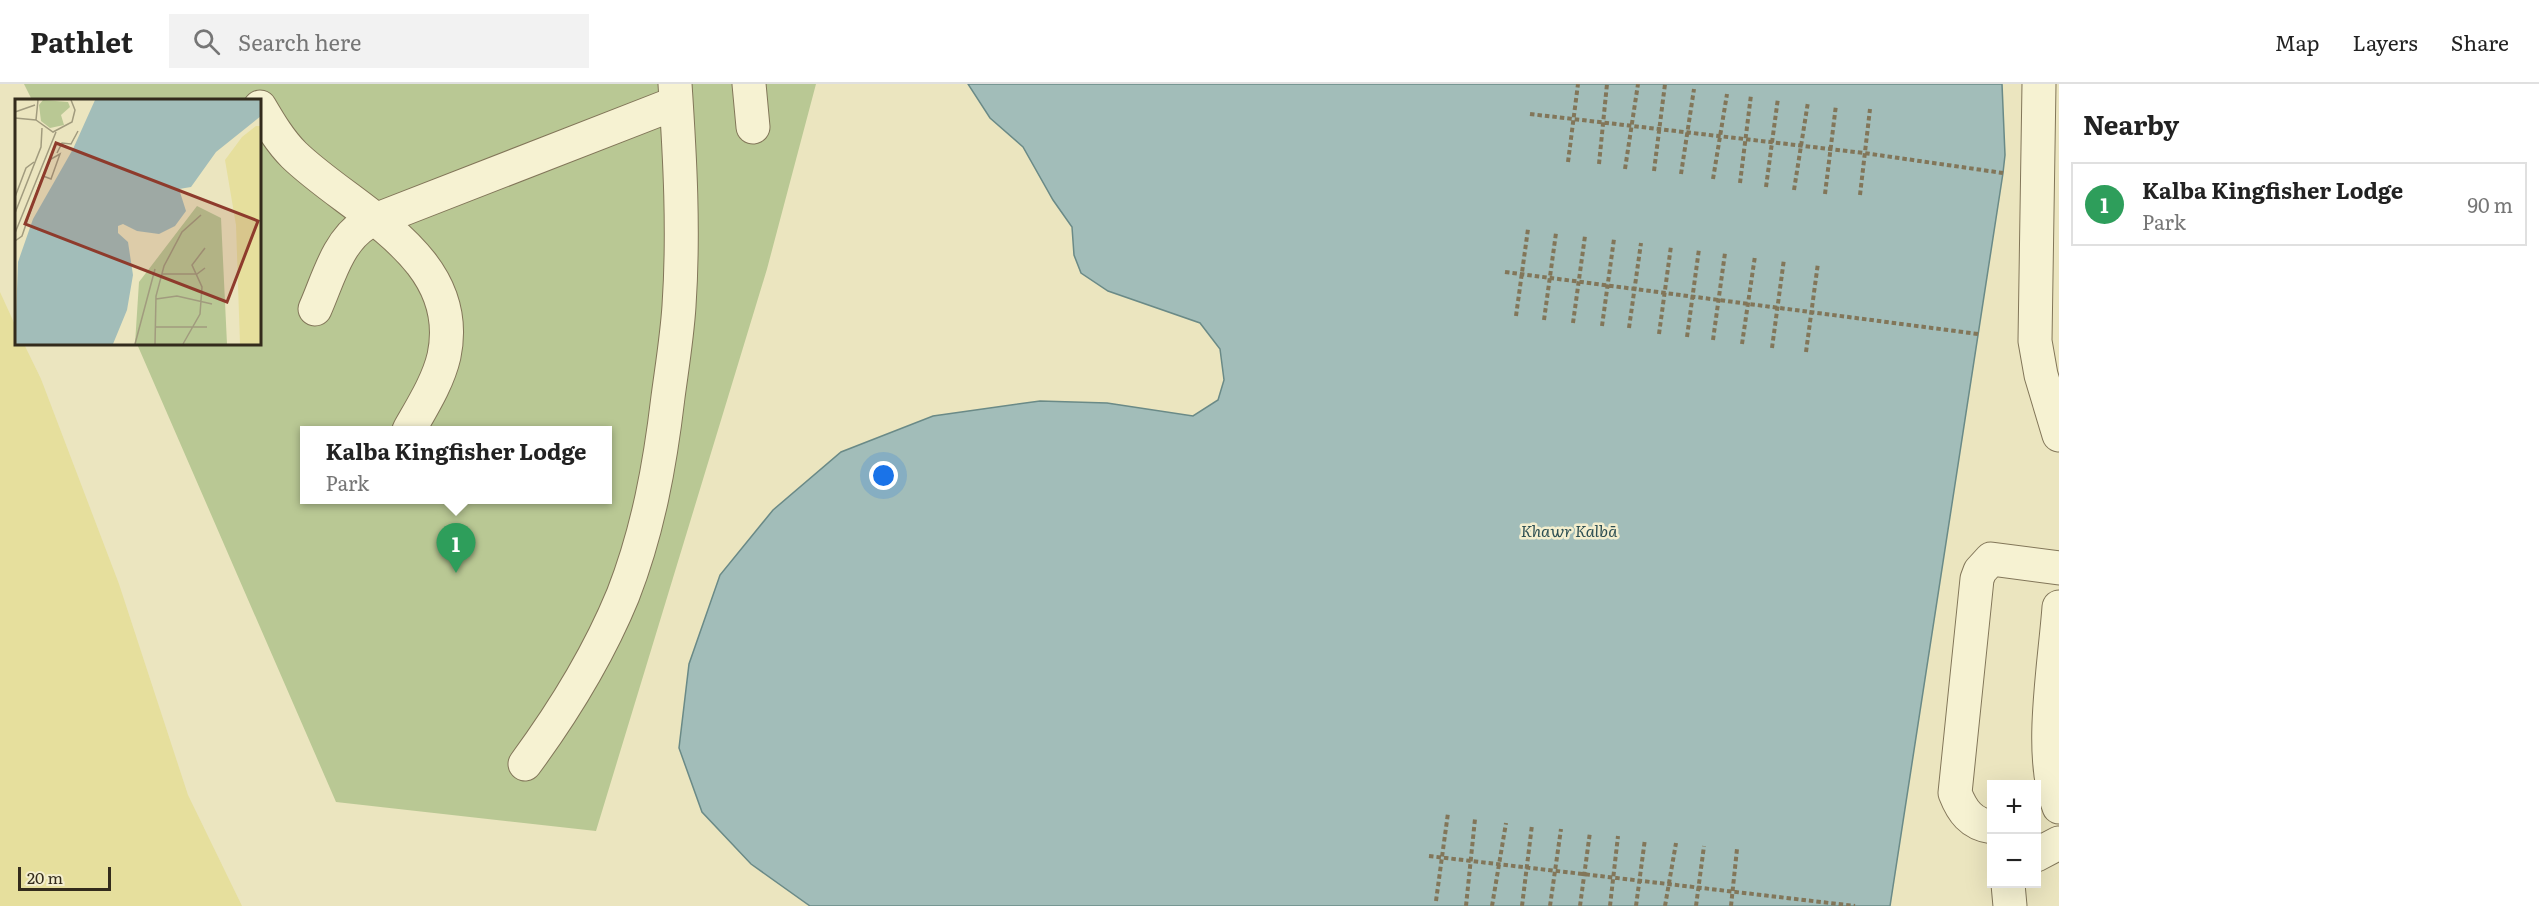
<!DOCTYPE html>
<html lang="en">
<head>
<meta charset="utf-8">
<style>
  body { margin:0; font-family:Literata,serif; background:#f2f2f2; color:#222 }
  .controls { position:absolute; right:18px; bottom:18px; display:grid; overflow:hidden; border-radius:0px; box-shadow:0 6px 24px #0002 }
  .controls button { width:54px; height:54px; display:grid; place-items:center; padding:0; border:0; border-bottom:2px solid #e0e0e0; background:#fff; color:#222; font:30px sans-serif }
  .scale { position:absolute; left:18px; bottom:15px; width:93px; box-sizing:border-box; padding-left:6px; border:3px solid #332b1c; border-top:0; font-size:16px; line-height:21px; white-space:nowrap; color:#332b1c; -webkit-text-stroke:4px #f3eece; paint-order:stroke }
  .you { position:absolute; left:884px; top:392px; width:21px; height:21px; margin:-15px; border:4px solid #fff; border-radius:50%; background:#1a73e8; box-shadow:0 0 0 9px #1a73e833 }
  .badge { display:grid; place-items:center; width:39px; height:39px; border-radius:50%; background:#1a73e8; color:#fff; font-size:20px; font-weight:700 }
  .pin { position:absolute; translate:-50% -50px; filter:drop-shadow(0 2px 3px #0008) }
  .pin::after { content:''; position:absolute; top:32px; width:21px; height:18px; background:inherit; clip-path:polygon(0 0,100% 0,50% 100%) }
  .popup { position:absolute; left:300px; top:342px; width:312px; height:78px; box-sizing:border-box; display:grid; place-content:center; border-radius:0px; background:#fff; filter:drop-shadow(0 2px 4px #0005); font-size:20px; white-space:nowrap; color:#767676 }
  .popup b { font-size:22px; color:#222 }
  .popup::after { content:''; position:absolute; left:50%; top:100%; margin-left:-12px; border:12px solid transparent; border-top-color:#fff }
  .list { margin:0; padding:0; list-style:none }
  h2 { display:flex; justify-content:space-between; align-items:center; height:78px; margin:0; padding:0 24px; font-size:26px }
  h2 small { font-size:20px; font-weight:400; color:#767676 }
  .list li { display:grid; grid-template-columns:39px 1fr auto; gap:18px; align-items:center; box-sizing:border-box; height:84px; margin:0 12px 12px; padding:0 12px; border:2px solid #e0e0e0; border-radius:0px }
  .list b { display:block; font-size:22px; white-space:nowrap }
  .list p { margin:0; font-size:20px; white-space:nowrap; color:#767676 }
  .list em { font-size:20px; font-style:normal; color:#767676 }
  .icon { flex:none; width:33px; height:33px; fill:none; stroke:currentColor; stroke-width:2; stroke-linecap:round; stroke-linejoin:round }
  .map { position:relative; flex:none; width:2059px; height:822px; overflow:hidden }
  header { display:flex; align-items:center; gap:36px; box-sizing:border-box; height:84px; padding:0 30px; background:#fff; border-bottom:2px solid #e0e0e0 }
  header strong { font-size:28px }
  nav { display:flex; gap:33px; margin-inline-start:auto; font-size:21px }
  .search { width:420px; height:54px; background:#f2f2f2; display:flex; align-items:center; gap:15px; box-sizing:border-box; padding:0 21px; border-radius:0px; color:#767676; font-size:22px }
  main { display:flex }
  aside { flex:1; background:#fff }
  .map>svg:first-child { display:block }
  .green { fill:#b9c894; fill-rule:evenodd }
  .sand { fill:#e6df9d }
  .water { fill:#a2bdb9; stroke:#6a8a87; stroke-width:1.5 }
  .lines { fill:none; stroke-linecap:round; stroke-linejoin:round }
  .minor-casing { stroke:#827659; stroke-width:35 }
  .path { stroke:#827659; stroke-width:4; stroke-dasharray:4.5 3; stroke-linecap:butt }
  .minor { stroke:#f6f2d2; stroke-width:33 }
  .labels { text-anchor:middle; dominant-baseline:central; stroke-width:5; stroke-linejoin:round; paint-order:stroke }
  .water-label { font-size:16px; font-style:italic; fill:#2c4e52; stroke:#f3eece }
  .inset-road { fill:none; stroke:#a19b7e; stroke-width:1.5 }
  .view { fill:#8e3b2c; fill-opacity:0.15; stroke:#8e3b2c; stroke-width:3 }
  .inset-edge { fill:none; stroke:#332b1c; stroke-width:3 }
</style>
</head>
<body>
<header>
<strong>Pathlet</strong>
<div class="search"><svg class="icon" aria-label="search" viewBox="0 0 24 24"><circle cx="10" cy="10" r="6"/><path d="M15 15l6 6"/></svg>Search here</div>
<nav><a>Map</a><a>Layers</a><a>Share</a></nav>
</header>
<main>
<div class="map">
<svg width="2059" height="822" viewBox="0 0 2059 822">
  <rect width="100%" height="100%" fill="#ebe5bf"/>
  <path class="green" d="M 24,0 L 816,0 L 767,185 L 596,747 L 336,718 L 137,260 L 260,260 L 260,16 L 32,16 ZM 304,346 L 608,346 L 608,416 L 304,416 Z"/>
  <path class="sand" d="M 0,208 L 16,243 L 16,260 L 24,260 L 41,295 L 119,500 L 188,711 L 242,822 L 0,822 Z"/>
  <path class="water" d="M 968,0 L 2002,0 L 2005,71 L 2003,89 L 1890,822 L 810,822 L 751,780 L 702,728 L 679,664 L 689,580 L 720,491 L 773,426 L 841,368 L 933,332 L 1040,317 L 1107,319 L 1193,332 L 1218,316 L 1224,296 L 1220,265 L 1200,239 L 1108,207 L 1081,189 L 1074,171 L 1072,143 L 1053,116 L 1023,63 L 990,34 Z"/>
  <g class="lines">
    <g class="minor-casing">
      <path id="minor" d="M 749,0 L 753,43
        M 2039,0 L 2035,257 L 2041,291 L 2059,351
        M 260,23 C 270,40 280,57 294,71 C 353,128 465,172 444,272 C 438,298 422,323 409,346
        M 315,225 C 328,196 337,158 365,140 L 676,19
        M 2059,523 C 2055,580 2038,672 2059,723
        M 525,680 C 564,627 598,572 623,511 C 648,447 660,381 668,313 C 672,283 677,253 679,222 C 684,148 680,74 675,0
        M 1992,743 C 1971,740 1962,727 1955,709 L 1977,495 L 1980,487 L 1991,475 L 2059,484
        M 2036,771 L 2059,759
        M 2008,800 L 2010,822"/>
    </g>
    <path class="path" d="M 1530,30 L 1864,69 L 2003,89
      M 1568,78 L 1578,0
      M 1599,80 L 1607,0
      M 1625,85 L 1638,0
      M 1654,87 L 1665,0
      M 1681,90 L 1694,5
      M 1713,95 L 1727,10
      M 1740,99 L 1751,11
      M 1766,103 L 1778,14
      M 1794,106 L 1808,18
      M 1825,110 L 1836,21
      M 1860,111 L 1870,25
      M 1505,188 L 1978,250
      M 1516,232 L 1528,145
      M 1544,236 L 1556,149
      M 1573,239 L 1585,152
      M 1602,242 L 1614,155
      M 1629,244 L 1641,159
      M 1659,250 L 1671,162
      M 1687,253 L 1699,165
      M 1713,256 L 1725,169
      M 1742,260 L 1755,172
      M 1772,264 L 1784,175
      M 1806,268 L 1818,179
      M 1429,772 L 1855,822
      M 1436,817 L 1448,729
      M 1466,822 L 1475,735
      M 1492,822 L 1506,739
      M 1522,822 L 1532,741
      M 1550,822 L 1561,745
      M 1580,822 L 1590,748
      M 1610,822 L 1618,752
      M 1636,822 L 1645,755
      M 1665,822 L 1676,759
      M 1696,822 L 1704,762
      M 1731,822 L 1737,765"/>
    <use href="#minor" class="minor"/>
  </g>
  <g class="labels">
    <g class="water-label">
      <text x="1569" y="446">Khawr Kalbā</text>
    </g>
  </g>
  <g transform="translate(15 15)">
    <rect width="246" height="246" fill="#ebe5bf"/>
    <path d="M 28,1 L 53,3 L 55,8 L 46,16 L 49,26 L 35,29 L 26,22 L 24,6 ZM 182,107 L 206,119 L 212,245 L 120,245 L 124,183 Z" fill="#b9c894"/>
    <path d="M 241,27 L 246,27 L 246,245 L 225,245 L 221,126 L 210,61 L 227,38 Z" fill="#e6df9d"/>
    <path d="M 80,1 L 246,1 L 246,17 L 201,53 L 176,88 L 164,90 L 171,112 L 160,127 L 144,135 L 122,132 L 108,125 L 103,127 L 103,134 L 113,143 L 118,176 L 112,211 L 98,245 L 0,245 L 3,163 L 18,120 L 58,50 Z" fill="#a2bdb9"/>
    <path class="inset-road" d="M 23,1 L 21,21 L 38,33 L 57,23 L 60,11 L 56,1M 0,13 L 20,6M 0,19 L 21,21M 42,54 L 47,44 L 56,45 L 63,32M 0,98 L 11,69 L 19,63M 0,114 L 26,48 L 27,29M 0,134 L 41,33M 0,142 L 7,137 L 25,84 L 28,77 L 36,60 L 45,55 L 36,80 L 28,77M 147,175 L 182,175 L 190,169M 141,200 L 162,197 L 197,205M 141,228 L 192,228M 120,245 L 140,170M 140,245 L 141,197 L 149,167 L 167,133 L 186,116M 168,245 L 185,215 L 187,188 L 177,166 L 190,149"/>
    <path class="view" d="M 41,44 L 243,122 L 212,203 L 10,125 Z"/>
    <rect width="246" height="246" class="inset-edge"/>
  </g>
</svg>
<div class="controls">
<button>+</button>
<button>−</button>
</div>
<div class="scale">20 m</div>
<div class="you"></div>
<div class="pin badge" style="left:456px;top:489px;background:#2e9e5b">1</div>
<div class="popup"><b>Kalba Kingfisher Lodge</b>Park</div>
</div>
<aside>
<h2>Nearby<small></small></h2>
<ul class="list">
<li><span class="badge" style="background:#2e9e5b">1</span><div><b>Kalba Kingfisher Lodge</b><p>Park</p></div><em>90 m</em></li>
</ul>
</aside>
</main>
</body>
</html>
